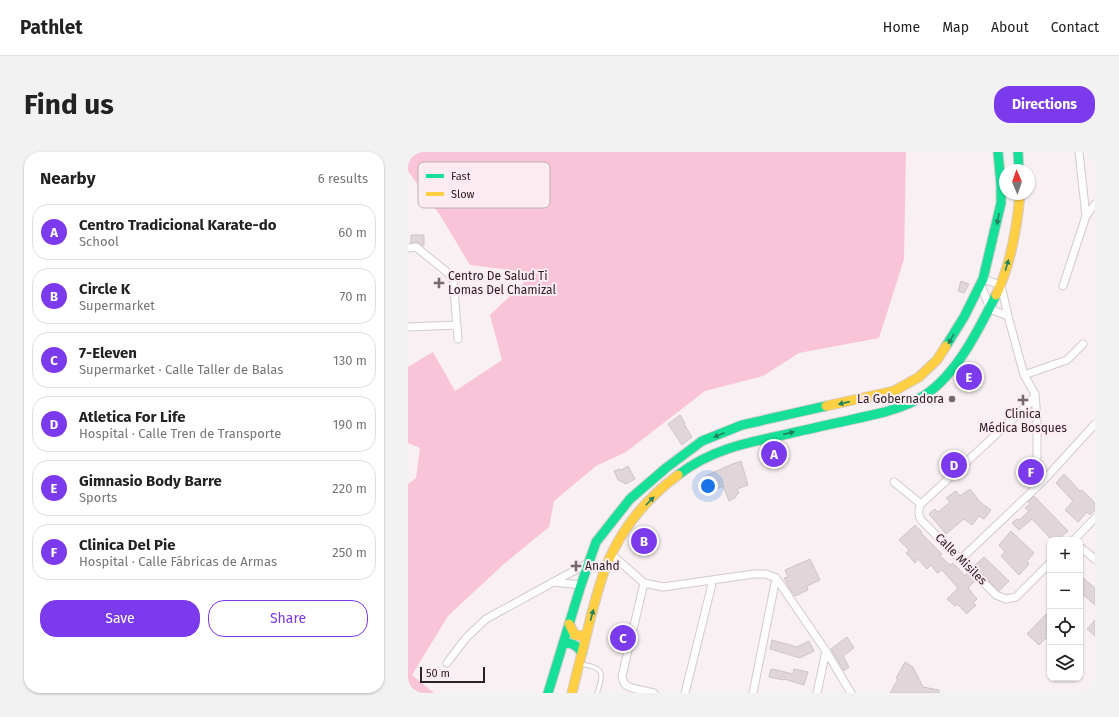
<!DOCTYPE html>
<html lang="en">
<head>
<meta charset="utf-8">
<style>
  body { margin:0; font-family:"Fira Sans",sans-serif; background:#f2f2f2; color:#222 }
  .controls { position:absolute; right:12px; bottom:12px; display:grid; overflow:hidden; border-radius:8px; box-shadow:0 1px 3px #0004 }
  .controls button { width:36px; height:36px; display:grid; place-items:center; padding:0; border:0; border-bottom:1px solid #e0e0e0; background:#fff; color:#222; font:20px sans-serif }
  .compass { position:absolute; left:591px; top:12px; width:36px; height:36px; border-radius:50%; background:#fff; box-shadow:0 1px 3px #0004; rotate:358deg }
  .scale { position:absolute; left:12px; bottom:10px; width:65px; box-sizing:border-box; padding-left:4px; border:2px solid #2e2126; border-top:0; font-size:11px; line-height:14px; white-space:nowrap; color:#2e2126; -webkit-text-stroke:3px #fbecf1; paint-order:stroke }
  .you { position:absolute; left:300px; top:334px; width:14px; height:14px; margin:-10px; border:3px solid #fff; border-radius:50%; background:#1a73e8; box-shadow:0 0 0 6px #1a73e833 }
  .badge { display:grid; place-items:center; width:26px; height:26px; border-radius:50%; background:#7c3aed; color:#fff; font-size:13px; font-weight:700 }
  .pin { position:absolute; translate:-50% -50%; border:2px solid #fff; box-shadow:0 1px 4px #0006 }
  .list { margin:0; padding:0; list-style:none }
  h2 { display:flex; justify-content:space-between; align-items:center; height:52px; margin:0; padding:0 16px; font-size:17px }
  h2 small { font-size:13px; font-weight:400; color:#767676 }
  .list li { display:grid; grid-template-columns:26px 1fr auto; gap:12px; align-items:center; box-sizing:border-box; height:56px; margin:0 8px 8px; padding:0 8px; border:1px solid #e0e0e0; border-radius:16px }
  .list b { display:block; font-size:15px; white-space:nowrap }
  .list p { margin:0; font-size:13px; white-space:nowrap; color:#767676 }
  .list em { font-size:13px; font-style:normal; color:#767676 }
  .actions { display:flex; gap:8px; padding:12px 16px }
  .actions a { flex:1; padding:9px 0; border:1px solid #7c3aed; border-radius:16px; text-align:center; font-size:14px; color:#7c3aed }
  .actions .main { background:#7c3aed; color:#fff }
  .icon { flex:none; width:22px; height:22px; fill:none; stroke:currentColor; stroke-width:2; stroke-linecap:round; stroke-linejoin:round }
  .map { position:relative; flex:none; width:687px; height:541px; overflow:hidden; border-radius:16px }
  header { display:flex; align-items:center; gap:24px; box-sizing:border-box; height:56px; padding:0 20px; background:#fff; border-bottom:1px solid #e0e0e0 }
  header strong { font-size:19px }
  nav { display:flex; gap:22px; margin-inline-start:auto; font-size:14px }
  .intro { display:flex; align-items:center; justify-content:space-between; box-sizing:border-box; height:96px; padding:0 24px }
  h1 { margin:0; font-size:28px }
  .button { padding:10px 18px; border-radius:16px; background:#7c3aed; color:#fff; font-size:14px; font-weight:700 }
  main { display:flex; gap:24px; padding:0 24px }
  aside { flex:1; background:#fff; border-radius:16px; box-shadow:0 1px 3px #0004 }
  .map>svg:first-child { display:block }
  .forest { fill:#f9c3d8 }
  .building { fill:#e0d6d9; stroke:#cfc5c8 }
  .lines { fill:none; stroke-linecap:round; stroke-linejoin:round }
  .lane-casing { stroke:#d4cacd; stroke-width:5.5 }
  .street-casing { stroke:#d4cacd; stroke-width:9 }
  .fast-casing { stroke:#d4cacd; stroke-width:11 }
  .slow-casing { stroke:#d4cacd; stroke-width:11 }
  .lane { stroke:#fefdfd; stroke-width:3.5 }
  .street { stroke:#fefdfd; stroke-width:7 }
  .fast { stroke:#16e098; stroke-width:9 }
  .slow { stroke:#ffcf43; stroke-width:9 }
  .oneway { fill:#22805f }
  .poi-dot { fill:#75696d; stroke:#fbecf1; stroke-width:1.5 }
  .labels { text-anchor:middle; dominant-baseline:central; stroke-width:4; stroke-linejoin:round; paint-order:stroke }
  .poi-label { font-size:12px; fill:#2e2126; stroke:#fbecf1; text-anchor:start }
  .street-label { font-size:12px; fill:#2e2126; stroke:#fbecf1 }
  .key { fill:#fbecf1; stroke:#beafb4; stroke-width:1 }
  .key-label { font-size:11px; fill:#2e2126 }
</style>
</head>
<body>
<header>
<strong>Pathlet</strong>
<nav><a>Home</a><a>Map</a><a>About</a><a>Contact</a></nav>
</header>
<div class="intro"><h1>Find us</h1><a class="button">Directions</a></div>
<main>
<aside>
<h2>Nearby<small>6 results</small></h2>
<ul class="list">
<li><span class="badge">A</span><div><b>Centro Tradicional Karate-do</b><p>School</p></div><em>60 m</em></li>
<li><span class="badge">B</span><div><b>Circle K</b><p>Supermarket</p></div><em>70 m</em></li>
<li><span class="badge">C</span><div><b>7-Eleven</b><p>Supermarket · Calle Taller de Balas</p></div><em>130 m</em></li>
<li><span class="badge">D</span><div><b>Atletica For Life</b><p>Hospital · Calle Tren de Transporte</p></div><em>190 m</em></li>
<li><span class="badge">E</span><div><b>Gimnasio Body Barre</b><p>Sports</p></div><em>220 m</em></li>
<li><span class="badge">F</span><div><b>Clinica Del Pie</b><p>Hospital · Calle Fábricas de Armas</p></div><em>250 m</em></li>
</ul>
<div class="actions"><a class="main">Save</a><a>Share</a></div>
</aside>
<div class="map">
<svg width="687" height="541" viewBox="0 0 687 541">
  <rect width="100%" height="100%" fill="#f8f0f2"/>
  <path class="forest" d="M 0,0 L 498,0 L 496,107 L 471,186 L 391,201 L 355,224 L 297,239 L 218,300 L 188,314 L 146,349 L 141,375 L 97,411 L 40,464 L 4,523 L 26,541 L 0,541 L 0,332 L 8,326 L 12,296 L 0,291 L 0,215 L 25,200 L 47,239 L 94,208 L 82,163 L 126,121 L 62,113 L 32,63 L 0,19 Z"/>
  <path class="building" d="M 3,83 L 16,83 L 16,94 L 9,90 L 3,91 Z
    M 553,129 L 561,132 L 556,141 L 550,139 Z
    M 272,263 L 277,271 L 276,272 L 284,285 L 274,293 L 260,272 Z
    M 333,309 L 340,333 L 329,337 L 331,341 L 328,343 L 328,345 L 321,349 L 315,334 L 304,339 L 297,324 L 322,313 Z
    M 220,314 L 227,327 L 218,332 L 210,328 L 206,319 L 212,317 L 213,318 Z
    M 656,322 L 672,339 L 674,338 L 687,351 L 687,358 L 682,363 L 679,360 L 670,370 L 657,358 L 665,349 L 648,331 Z
    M 562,337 L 572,350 L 583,358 L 576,367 L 571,364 L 564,373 L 556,367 L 538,382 L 521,362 L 527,357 L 530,360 L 542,350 L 538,346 L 548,339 L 552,344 Z
    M 626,344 L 660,379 L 650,388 L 644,388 L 624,367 L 611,378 L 604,371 L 609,367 L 611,368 L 621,359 L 617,356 L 622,352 L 620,350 Z
    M 507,373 L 514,380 L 513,381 L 534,402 L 532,404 L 542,413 L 545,411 L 557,424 L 559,421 L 567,429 L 560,436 L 563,439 L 563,440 L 569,447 L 565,451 L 568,453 L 559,462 L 549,452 L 547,454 L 539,447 L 550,436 L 534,418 L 529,421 L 523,413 L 519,417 L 510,407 L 507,411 L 498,401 L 501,398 L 491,388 Z
    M 603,379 L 626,401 L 619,409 L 621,412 L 611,423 L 593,404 L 597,400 L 591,393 Z
    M 576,405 L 601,429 L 591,439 L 566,414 Z
    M 402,407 L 412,428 L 399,434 L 400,438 L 387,444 L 381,436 L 376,426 L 380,425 L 377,418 Z
    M 672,423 L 687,436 L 687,453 L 672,440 Z
    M 642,458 L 642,490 L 638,486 L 631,493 L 619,482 Z
    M 687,468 L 687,484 L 679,477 Z
    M 439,485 L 446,496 L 435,504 L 441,515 L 436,519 L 423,497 Z
    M 364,488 L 389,495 L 401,489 L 406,499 L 392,506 L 362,497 Z
    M 497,510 L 505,515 L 515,535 L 531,538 L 531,541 L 482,541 L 490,527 L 488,526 Z
    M 363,517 L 365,518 L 365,517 L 385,522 L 386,517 L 400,520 L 396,533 L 376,527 L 376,528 L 361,525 Z"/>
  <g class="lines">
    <g class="lane-casing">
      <path id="lane" d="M 172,512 C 195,515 197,520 189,541"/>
    </g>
    <g class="street-casing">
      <path id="street" d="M 678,64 L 687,52
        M 0,96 L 8,95 L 45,125 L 50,187
        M 575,127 L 593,133 L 600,164 L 616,223 L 627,242 L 629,267 L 629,319 L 635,329
        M 573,133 L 582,157 L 600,164
        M 655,134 L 678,64 L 671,0
        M 0,175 L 49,173
        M 616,223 L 659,208 L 675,192
        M 627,242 L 622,251 L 513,352 C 510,358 510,362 513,368 L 588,443 L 598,447 L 608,445 L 642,411
        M 486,330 L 513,352
        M 666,388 L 687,366
        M 672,395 L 687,407
        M 203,402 L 236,431 L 255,435 L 346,422 L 358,422 L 368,426 L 418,499 L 443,541
        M 553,407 L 635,329 L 687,272
        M 145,430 L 173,433
        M 236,431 L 214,524 C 215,527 215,531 218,533 C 222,537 240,539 246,541
        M 39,511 L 58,486 L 78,467 L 182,410
        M 277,541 L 305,428
        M 345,541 L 368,426
        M 409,541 L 418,499"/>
    </g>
    <g class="fast-casing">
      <path id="fast" d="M 610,0 L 611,18
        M 538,194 L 556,165 L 575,127 L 593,51 L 593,33 L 590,0
        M 270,323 C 302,298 337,291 375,283 C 409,275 443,268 477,260 C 491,256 505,251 517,243 C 549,222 571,177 588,143
        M 155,493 L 158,491 C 166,491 170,495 174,501
        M 140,541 L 173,433 L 188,390 L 222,347 L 258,316 L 294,289 L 334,273 L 418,254"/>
    </g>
    <g class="slow-casing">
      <path id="slow" d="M 588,143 C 603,112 609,76 612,42
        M 418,254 L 486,239 L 511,225 L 529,208 L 538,194
        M 161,472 L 167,483 L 178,484
        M 164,541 C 170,515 177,490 183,464 C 189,443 194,420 204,401 C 219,370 243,343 270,323"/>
    </g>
    <use href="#lane" class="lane"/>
    <use href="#street" class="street"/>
    <use href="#fast" class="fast"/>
    <use href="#slow" class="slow"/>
  </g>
  <defs><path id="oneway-solid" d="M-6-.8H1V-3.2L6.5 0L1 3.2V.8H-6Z"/></defs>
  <g class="oneway">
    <use href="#oneway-solid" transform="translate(590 67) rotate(101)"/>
    <use href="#oneway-solid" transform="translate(599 113) rotate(-74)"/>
    <use href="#oneway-solid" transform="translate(543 187) rotate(121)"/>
    <use href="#oneway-solid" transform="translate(436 251) rotate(167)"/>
    <use href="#oneway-solid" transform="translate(381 281) rotate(-13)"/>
    <use href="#oneway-solid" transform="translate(311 283) rotate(158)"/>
    <use href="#oneway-solid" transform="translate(242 349) rotate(-46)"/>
    <use href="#oneway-solid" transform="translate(184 463) rotate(-75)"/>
  </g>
  <g class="poi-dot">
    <path d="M29 125h4v4h4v4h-4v4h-4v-4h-4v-4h4z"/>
    <circle cx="544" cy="247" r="4"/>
    <path d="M613 242h4v4h4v4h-4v4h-4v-4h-4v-4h4z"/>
    <path d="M166 408h4v4h4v4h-4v4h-4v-4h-4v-4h4z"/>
  </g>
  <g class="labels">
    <g class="poi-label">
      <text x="40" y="124">Centro De Salud Ti<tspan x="40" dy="14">Lomas Del Chamizal</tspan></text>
      <text x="536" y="247" text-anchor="end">La Gobernadora</text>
      <text x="615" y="262" text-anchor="middle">Clinica<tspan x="615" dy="14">Médica Bosques</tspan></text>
      <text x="177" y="414">Anahd</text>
    </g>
    <g class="street-label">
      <text transform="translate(553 407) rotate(45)">Calle Misiles</text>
    </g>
  </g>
  <rect x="10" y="10" width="132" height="46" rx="6" class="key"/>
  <rect x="18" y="22" width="18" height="4" fill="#16e098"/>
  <rect x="18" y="40" width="18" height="4" fill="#ffcf43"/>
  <g class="key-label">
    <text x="43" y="28">Fast</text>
    <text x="43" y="46">Slow</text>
  </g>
</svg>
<div class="controls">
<button>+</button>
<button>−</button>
<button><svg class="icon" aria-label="locate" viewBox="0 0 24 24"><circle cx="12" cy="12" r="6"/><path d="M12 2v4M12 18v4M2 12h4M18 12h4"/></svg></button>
<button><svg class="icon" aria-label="layers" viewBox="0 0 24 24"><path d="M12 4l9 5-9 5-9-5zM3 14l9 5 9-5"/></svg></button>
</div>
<svg class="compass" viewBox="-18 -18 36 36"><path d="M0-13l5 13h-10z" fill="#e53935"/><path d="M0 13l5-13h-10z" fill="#767676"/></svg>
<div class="scale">50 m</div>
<div class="you"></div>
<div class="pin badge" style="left:366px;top:302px">A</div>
<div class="pin badge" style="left:236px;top:389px">B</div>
<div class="pin badge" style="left:215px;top:486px">C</div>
<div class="pin badge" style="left:546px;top:313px">D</div>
<div class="pin badge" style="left:561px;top:225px">E</div>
<div class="pin badge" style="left:623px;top:320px">F</div>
</div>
</main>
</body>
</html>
